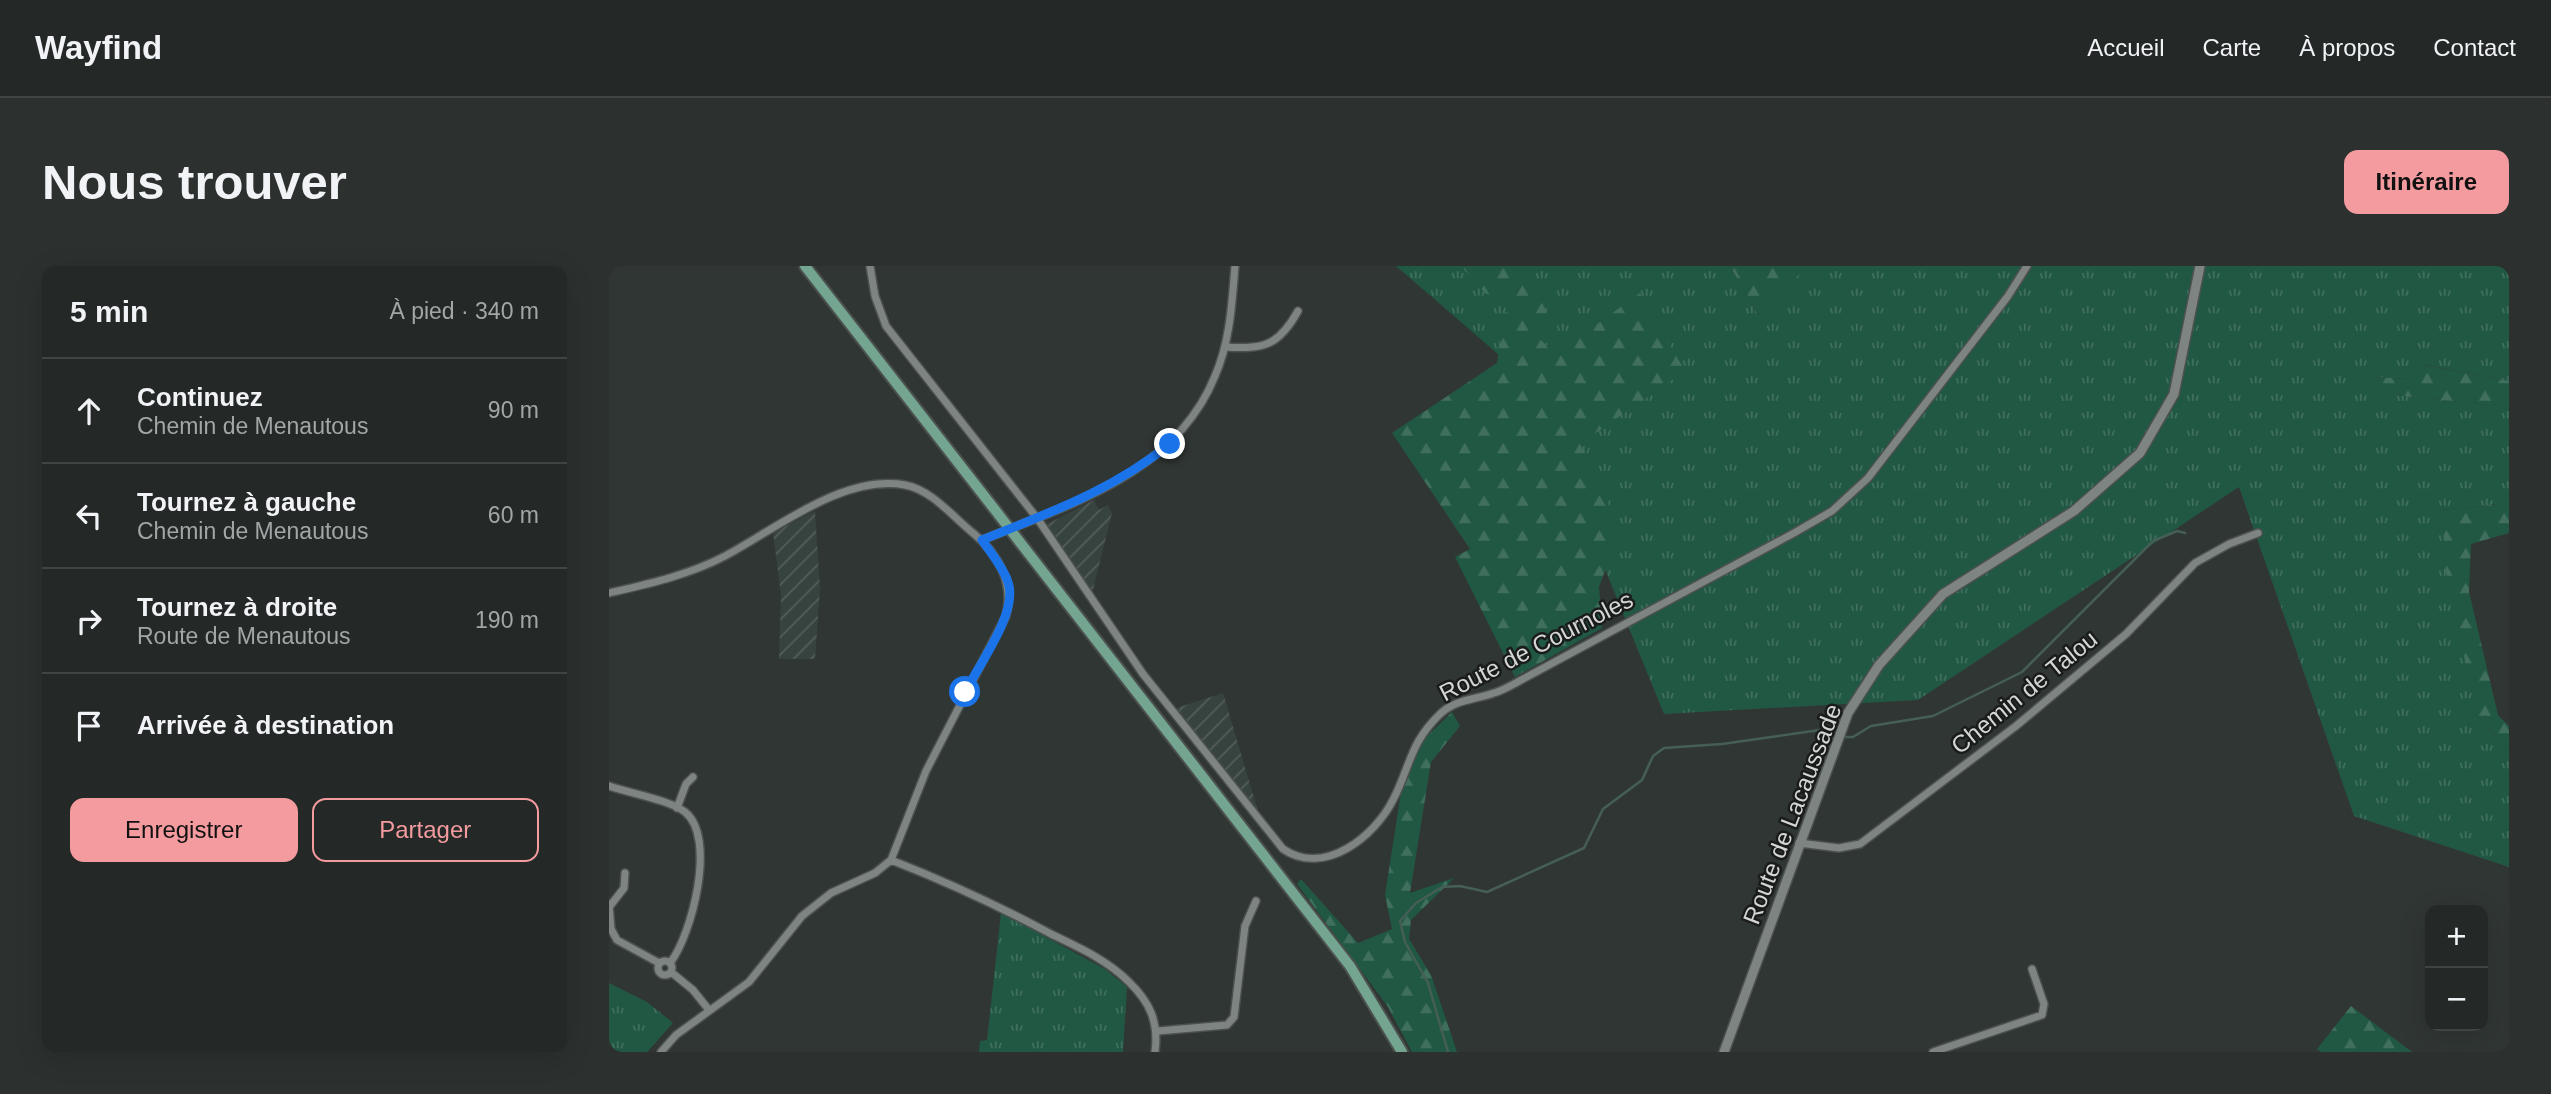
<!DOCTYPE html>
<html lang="fr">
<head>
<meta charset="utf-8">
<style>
  body { margin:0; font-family:Arial,sans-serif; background:#2c302e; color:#f1f3f6 }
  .controls { position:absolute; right:21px; bottom:21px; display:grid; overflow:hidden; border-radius:14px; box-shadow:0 7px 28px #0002 }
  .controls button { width:63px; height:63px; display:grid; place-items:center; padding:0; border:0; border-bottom:2px solid #414443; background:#242826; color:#f1f3f6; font:35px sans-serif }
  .stop { position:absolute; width:21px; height:21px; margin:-16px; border:5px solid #1a73e8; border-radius:50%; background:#fff }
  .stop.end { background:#1a73e8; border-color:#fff; box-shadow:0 2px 7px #0008 }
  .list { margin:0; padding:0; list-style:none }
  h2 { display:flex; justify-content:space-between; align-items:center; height:91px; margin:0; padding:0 28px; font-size:30px }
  h2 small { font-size:23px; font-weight:400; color:#a3a6a7 }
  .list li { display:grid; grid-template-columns:46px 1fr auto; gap:21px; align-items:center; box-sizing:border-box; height:105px; padding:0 28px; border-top:2px solid #414443 }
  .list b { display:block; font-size:26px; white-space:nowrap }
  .list p { margin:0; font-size:23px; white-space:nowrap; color:#a3a6a7 }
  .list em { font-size:23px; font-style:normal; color:#a3a6a7 }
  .actions { display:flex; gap:14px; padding:21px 28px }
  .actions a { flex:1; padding:16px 0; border:2px solid #f49b9f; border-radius:14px; text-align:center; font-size:24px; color:#f49b9f }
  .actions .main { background:#f49b9f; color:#111 }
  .icon { flex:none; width:38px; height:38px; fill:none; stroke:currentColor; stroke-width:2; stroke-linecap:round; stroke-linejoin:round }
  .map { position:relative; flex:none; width:1900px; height:786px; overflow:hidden; border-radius:14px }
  header { display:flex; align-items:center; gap:42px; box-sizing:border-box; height:98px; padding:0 35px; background:#242826; border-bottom:2px solid #414443 }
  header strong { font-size:33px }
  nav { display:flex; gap:38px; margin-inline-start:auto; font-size:24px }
  .intro { display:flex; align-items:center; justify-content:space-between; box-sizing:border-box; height:168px; padding:0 42px }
  h1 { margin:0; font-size:49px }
  .button { padding:18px 32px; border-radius:14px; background:#f49b9f; color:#111; font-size:24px; font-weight:700 }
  main { display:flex; gap:42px; padding:0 42px }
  aside { flex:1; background:#242826; border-radius:14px; box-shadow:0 7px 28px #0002 }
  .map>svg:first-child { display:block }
  .industrial { fill:url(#industrial-furrows) }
  .grass { fill:url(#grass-tufts) }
  .forest { fill:url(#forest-firs) }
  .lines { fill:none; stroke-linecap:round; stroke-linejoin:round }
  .stream { stroke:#455f56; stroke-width:2.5 }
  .minor-casing { stroke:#4c514f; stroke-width:10 }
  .tertiary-casing { stroke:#4c514f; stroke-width:12 }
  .primary-casing { stroke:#4c514f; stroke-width:14 }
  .minor { stroke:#7e8481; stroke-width:7 }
  .tertiary { stroke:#7e8481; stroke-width:9 }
  .primary { stroke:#73a591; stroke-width:10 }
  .primary-bridge-casing { stroke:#4c514f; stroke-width:14; stroke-linecap:butt }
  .primary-bridge { stroke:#73a591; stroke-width:10 }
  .route { stroke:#1a73e8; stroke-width:9 }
  .labels { text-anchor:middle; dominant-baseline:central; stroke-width:5; stroke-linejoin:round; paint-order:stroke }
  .street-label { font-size:24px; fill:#d3d6d4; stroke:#1a1c1b }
</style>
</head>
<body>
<header>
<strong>Wayfind</strong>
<nav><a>Accueil</a><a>Carte</a><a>À propos</a><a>Contact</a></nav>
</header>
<div class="intro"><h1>Nous trouver</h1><a class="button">Itinéraire</a></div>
<main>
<aside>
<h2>5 min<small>À pied · 340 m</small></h2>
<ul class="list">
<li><svg class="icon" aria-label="ahead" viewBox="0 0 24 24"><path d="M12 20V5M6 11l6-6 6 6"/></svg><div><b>Continuez</b><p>Chemin de Menautous</p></div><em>90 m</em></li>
<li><svg class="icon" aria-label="left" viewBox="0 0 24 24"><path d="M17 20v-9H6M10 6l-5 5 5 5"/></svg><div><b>Tournez à gauche</b><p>Chemin de Menautous</p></div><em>60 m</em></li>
<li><svg class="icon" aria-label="right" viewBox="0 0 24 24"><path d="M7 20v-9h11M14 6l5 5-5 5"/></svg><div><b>Tournez à droite</b><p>Route de Menautous</p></div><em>190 m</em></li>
<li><svg class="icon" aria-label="arrive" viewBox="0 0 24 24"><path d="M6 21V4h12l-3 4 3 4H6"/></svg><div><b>Arrivée à destination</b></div></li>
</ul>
<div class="actions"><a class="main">Enregistrer</a><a>Partager</a></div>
</aside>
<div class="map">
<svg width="1900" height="786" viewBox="0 0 1900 786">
  <defs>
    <pattern id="industrial-furrows" width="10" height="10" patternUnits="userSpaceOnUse" patternTransform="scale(1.75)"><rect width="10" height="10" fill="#37433e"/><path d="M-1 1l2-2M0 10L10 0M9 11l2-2" fill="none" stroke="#535d59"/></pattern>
    <pattern id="grass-tufts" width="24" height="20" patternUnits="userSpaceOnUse" patternTransform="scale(1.75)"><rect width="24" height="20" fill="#215844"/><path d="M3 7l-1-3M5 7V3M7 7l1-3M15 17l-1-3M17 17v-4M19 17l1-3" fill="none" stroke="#406f5e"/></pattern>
    <pattern id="forest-firs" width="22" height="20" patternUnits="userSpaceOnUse" patternTransform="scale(1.75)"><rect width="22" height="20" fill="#215844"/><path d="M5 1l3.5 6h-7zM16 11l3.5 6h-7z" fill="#406f5e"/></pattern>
  </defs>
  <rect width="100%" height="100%" fill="#303633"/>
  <path class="industrial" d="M 485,234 L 490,244 L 499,239 L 503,247 L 483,328 L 438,258 Z
    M 206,245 L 211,323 L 206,393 L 170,393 L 172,329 L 164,267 Z
    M 614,427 L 649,545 L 567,442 Z"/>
  <path class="grass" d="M 787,0 L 1121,0 L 1149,49 L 1191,7 L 1187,0 L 1900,0 L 1900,115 L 1810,98 L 1798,113 L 1765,111 L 1767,127 L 1900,141 L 1900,237 L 1833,244 L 1868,450 L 1900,484 L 1900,601 L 1745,550 L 1630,221 L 1309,434 L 1055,448 L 919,114 Z
    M 392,647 L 496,703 L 518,721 L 514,786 L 370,786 L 371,775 L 378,774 Z
    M 0,717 L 38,736 L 64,757 L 38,786 L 0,786 Z"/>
  <path class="forest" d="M 852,0 L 910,0 L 938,39 L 931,74 L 948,87 L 1031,27 L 1076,105 L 971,178 L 999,235 L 1005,281 L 990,321 L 993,362 L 906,411 L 846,291 L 861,283 L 783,167 L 888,97 L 895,46 L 912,50 L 912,41 L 876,27 Z
    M 1121,0 L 1187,0 L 1192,7 L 1149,49 Z
    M 1809,98 L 1900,115 L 1900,141 L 1766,127 L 1765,111 L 1798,113 Z
    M 1900,237 L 1900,267 L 1862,278 L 1860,326 L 1889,449 L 1900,460 L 1900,484 L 1868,450 L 1837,306 L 1833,244 Z
    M 843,446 L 851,460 L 822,496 L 801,627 L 845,612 L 802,654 L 800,673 L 822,709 L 848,786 L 803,786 L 779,741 L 688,618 L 692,613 L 749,677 L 783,663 L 776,629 L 793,520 L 809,479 Z
    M 1742,740 L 1803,786 L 1712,786 L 1708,783 Z"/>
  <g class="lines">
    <path class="stream" d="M 1235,471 L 1244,471 L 1262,460 L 1324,450 L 1413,406 L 1544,275 L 1568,265 L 1576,267
      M 839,786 L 819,717 L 796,676 L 791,655 L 807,637 L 833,621 L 851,620 L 878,626 L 975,582 L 994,543 L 1033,514 L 1044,490 L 1055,482 L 1113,478 L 1225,462 L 1222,471 L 1228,471"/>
    <g class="minor-casing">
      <path id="minor" d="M 261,0 L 266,30 L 277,60 L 428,252 L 534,408 L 674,583 C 715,611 766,571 785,532 C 802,498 801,477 831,448 C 847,433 865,434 885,427 C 895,424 905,418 914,413 L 1185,267 L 1223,245 L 1259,212 L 1399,30 L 1418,0
        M 616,81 C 654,83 669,81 689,45
        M 373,274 C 462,238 567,207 606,110 C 621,76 623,37 626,0
        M 0,327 C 39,318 80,309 116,290 C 167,263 234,208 296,219 C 323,224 344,251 364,267 C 390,288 405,318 397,350 L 317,505 L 282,594
        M 0,520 C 20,527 61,534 76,546 C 108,571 83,669 61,697
        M 68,542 L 77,518 L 84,511
        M 1190,577 L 1230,582 L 1251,578 L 1407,460 L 1517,368 L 1586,297 L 1620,278 L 1649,267
        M 0,638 L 2,663 L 8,674 L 50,697
        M 1,640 L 15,622 L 16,607
        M49 702a7 7 0 1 1 14 0a7 7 0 1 1-14 0Z
        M 62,706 L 84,724 L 100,744
        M 549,765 L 618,759 L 625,751 L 636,660 L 647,635
        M 52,786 L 67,769 L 140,716 L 193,650 L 222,627 L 266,607 L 282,594 C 338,616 390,640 442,668 C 469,681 498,694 519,715 C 541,736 550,756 546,786
        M 1324,786 L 1433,749 L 1435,738 L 1423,703"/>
    </g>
    <g class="tertiary-casing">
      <path id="tertiary" d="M 1115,786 L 1239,447 L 1270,399 L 1334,328 L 1465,245 L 1531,187 L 1565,128 L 1591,0"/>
    </g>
    <g class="primary-casing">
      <path id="primary" d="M 196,0 L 390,249
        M 410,275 L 741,700 L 793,786"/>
    </g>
    <use href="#minor" class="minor"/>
    <use href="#tertiary" class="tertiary"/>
    <use href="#primary" class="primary"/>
    <g class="primary-bridge-casing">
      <path id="primary-bridge" d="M 390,249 L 410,275"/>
    </g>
    <use href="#primary-bridge" class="primary-bridge"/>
  </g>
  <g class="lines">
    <path class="route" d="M 356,426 C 370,399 410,345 399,316 C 394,301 382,287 373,274 C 442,246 502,225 561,178"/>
  </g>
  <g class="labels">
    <g class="street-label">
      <text transform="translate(927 380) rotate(-27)">Route de Cournoles</text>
      <text transform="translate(1415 426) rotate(-39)">Chemin de Talou</text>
      <text transform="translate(1183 548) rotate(-69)">Route de Lacaussade</text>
    </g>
  </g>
</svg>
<div class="controls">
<button>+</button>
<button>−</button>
</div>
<div class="stop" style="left:356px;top:426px"></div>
<div class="stop end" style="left:561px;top:178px"></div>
</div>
</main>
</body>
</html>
